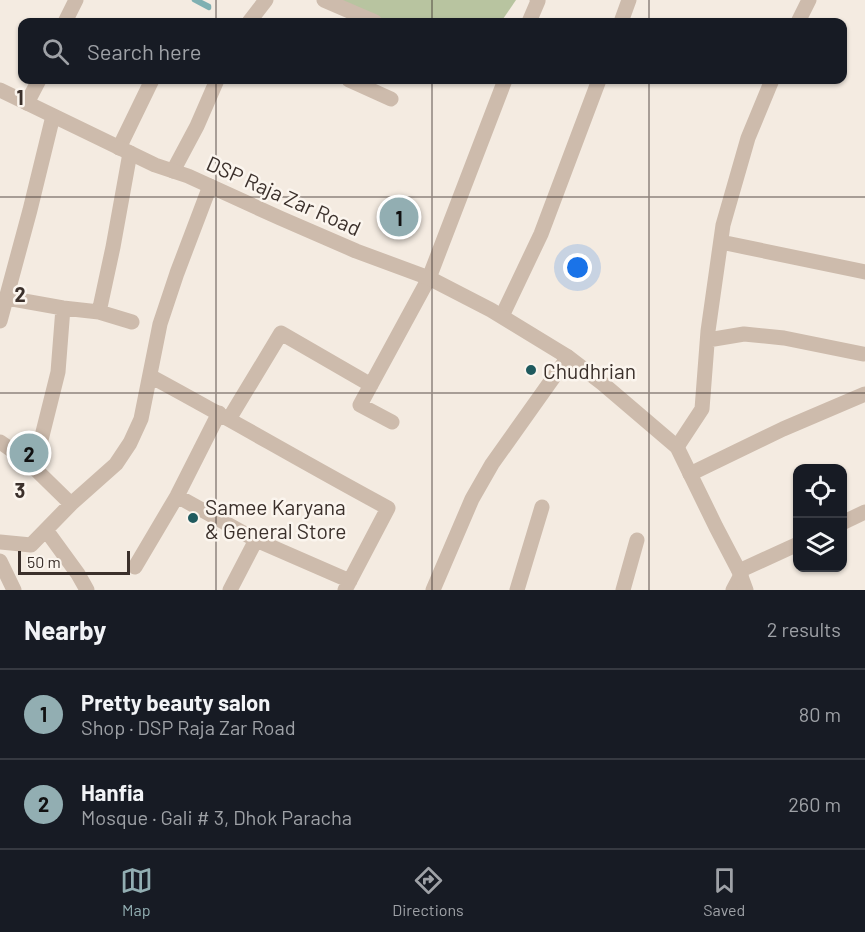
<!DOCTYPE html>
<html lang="en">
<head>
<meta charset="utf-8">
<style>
  body { margin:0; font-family:Barlow,sans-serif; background:#20242c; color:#f1f3f6 }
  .controls { position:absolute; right:18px; bottom:18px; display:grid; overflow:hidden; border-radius:12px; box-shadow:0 2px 4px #0004 }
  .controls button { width:54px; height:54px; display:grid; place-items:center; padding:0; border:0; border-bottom:2px solid #363941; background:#171b24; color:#f1f3f6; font:30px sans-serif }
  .scale { position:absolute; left:18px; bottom:15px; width:112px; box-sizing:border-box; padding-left:6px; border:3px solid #3b302b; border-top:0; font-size:16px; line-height:21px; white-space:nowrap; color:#3b302b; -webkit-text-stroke:4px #fbf5ee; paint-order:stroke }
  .you { position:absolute; left:578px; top:268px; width:21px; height:21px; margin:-15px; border:4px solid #fff; border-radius:50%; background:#1a73e8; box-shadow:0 0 0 9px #1a73e833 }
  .badge { display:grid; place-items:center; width:39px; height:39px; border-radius:50%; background:#92aeb2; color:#111; font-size:20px; font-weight:700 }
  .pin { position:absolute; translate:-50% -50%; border:3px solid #fff; box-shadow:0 2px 6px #0006 }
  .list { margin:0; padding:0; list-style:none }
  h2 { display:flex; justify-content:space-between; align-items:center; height:78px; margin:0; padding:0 24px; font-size:26px }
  h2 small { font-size:20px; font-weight:400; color:#9ea1a6 }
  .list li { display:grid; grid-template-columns:39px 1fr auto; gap:18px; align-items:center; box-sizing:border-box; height:90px; padding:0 24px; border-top:2px solid #363941 }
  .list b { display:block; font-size:22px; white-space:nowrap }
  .list p { margin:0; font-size:20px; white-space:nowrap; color:#9ea1a6 }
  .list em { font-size:20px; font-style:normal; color:#9ea1a6 }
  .icon { flex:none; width:33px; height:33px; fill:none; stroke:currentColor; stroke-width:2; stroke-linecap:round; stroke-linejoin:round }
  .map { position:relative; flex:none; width:865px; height:590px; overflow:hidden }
  .search { position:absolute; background:#171b24; box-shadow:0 2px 4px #0004; left:18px; right:18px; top:18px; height:66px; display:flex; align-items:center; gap:15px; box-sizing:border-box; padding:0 21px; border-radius:12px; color:#9ea1a6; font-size:22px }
  .sheet { height:258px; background:#171b24 }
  nav { display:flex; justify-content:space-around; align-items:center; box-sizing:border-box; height:84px; border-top:2px solid #363941; background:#171b24; font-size:16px; color:#9ea1a6 }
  nav a { display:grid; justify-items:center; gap:3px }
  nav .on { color:#92aeb2 }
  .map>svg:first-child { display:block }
  .green { fill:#b8c4a0 }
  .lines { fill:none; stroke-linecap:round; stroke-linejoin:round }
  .stream { stroke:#7fb0b2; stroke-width:4.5 }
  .minor { stroke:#cdbbac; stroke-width:15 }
  .tertiary { stroke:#cdbbac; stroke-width:15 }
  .grid { fill:none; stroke:#3b302b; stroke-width:1.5; stroke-opacity:0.55 }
  .poi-dot { fill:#1f5a5e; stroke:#fbf5ee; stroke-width:2 }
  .labels { text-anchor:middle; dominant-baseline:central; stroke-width:5; stroke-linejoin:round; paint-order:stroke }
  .street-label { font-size:21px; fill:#3b302b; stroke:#fbf5ee }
  .poi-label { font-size:21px; fill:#3b302b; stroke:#fbf5ee; text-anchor:start }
  .grid-label { font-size:20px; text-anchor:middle; font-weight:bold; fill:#3b302b; stroke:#fbf5ee; stroke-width:5; stroke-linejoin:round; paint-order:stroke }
</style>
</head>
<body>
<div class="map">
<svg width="865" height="590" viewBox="0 0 865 590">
  <rect width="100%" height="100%" fill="#f4ebe1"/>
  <path class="green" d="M 336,0 L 516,0 L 501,22 L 385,22 Z"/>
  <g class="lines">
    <path class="stream" d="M 194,0 L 209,8 L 209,6 L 197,0"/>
    <path class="minor" d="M 324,0 L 375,22
      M 65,22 L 76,0
      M 249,22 L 266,0
      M 529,22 L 538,1 L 537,0
      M 621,22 L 629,0
      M 798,22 L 809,0
      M 349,80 L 391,99
      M 27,103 L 39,80
      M 119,148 L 152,80
      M 173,171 L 197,126 L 217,80
      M 721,242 L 865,272
      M 7,298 L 63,308 L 99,312 L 113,247 L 130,153
      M 99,312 L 132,322
      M 502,316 L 541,234 L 599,80
      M 0,321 L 30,210 L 53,116
      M 708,340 L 744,334 L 784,338 L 863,354
      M 150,376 C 230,419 308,465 388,508 L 345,590
      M 229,419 L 281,333 L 371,385
      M 392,422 L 360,405 L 429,278 L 505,80
      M 0,442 L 26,460 L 71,504
      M 677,447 L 702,409 L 708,331 L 723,225 L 748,138 L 772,80
      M 34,468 L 58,372 L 63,308
      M 690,474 L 783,429 L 865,394
      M 177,496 L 256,540 L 350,581
      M 842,523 L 865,512
      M 46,530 L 78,574 L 87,590
      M 0,542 L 31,545 L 71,504 L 116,464 L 130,443 L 141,419 L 160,324 L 177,273 L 210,186
      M 0,561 L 14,590
      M 135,567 L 177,496 L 219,413
      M 739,571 L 798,544
      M 230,590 L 256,540
      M 433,590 L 472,499 L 492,464 L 568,357
      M 517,590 L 542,507
      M 623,590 L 637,540
      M 733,590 L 741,575"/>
    <path class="tertiary" d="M 0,90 L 155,165 L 188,176 L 280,218 L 356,251 L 429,278 L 491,310 L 568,357 L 602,383 L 677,447 L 716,527 L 739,571 L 746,590"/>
  </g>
  <path class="grid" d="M 216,0 L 216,22M 432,0 L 432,22M 649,0 L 649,22M 216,80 L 216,590M 432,80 L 432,590M 649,80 L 649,590M 0,197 L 865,197M 0,393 L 865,393"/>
  <g class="poi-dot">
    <circle cx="531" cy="370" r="6"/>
    <circle cx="193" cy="518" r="6"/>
  </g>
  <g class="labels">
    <g class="street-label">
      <text transform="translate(284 195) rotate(24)">DSP Raja Zar Road</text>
    </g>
    <g class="poi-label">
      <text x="543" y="370">Chudhrian</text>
      <text x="205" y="506">Samee Karyana<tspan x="205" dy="24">&amp; General Store</tspan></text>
    </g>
  </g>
  <g class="grid-label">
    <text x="20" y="105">1</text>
    <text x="20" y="302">2</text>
    <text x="20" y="498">3</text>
  </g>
</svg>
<div class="controls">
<button><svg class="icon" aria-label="locate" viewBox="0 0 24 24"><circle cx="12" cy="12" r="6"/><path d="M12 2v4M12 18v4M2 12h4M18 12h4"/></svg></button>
<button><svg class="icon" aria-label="layers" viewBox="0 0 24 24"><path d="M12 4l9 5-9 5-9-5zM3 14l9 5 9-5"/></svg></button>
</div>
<div class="scale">50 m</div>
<div class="you"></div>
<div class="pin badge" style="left:399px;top:217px">1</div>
<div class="pin badge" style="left:29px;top:453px">2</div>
<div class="search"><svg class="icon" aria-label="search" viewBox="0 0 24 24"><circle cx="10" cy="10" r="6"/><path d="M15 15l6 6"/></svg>Search here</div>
</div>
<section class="sheet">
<h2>Nearby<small>2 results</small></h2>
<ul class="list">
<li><span class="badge">1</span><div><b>Pretty beauty salon</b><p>Shop · DSP Raja Zar Road</p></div><em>80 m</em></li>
<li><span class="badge">2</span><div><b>Hanfia</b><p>Mosque · Gali # 3, Dhok Paracha</p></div><em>260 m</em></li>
</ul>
</section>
<nav>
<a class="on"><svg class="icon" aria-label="map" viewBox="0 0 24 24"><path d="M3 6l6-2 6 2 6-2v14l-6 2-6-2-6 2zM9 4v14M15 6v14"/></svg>Map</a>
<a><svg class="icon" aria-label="directions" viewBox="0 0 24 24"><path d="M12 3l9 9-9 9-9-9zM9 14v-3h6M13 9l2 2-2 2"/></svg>Directions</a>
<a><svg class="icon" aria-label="saved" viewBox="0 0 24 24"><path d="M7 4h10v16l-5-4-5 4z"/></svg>Saved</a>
</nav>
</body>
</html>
